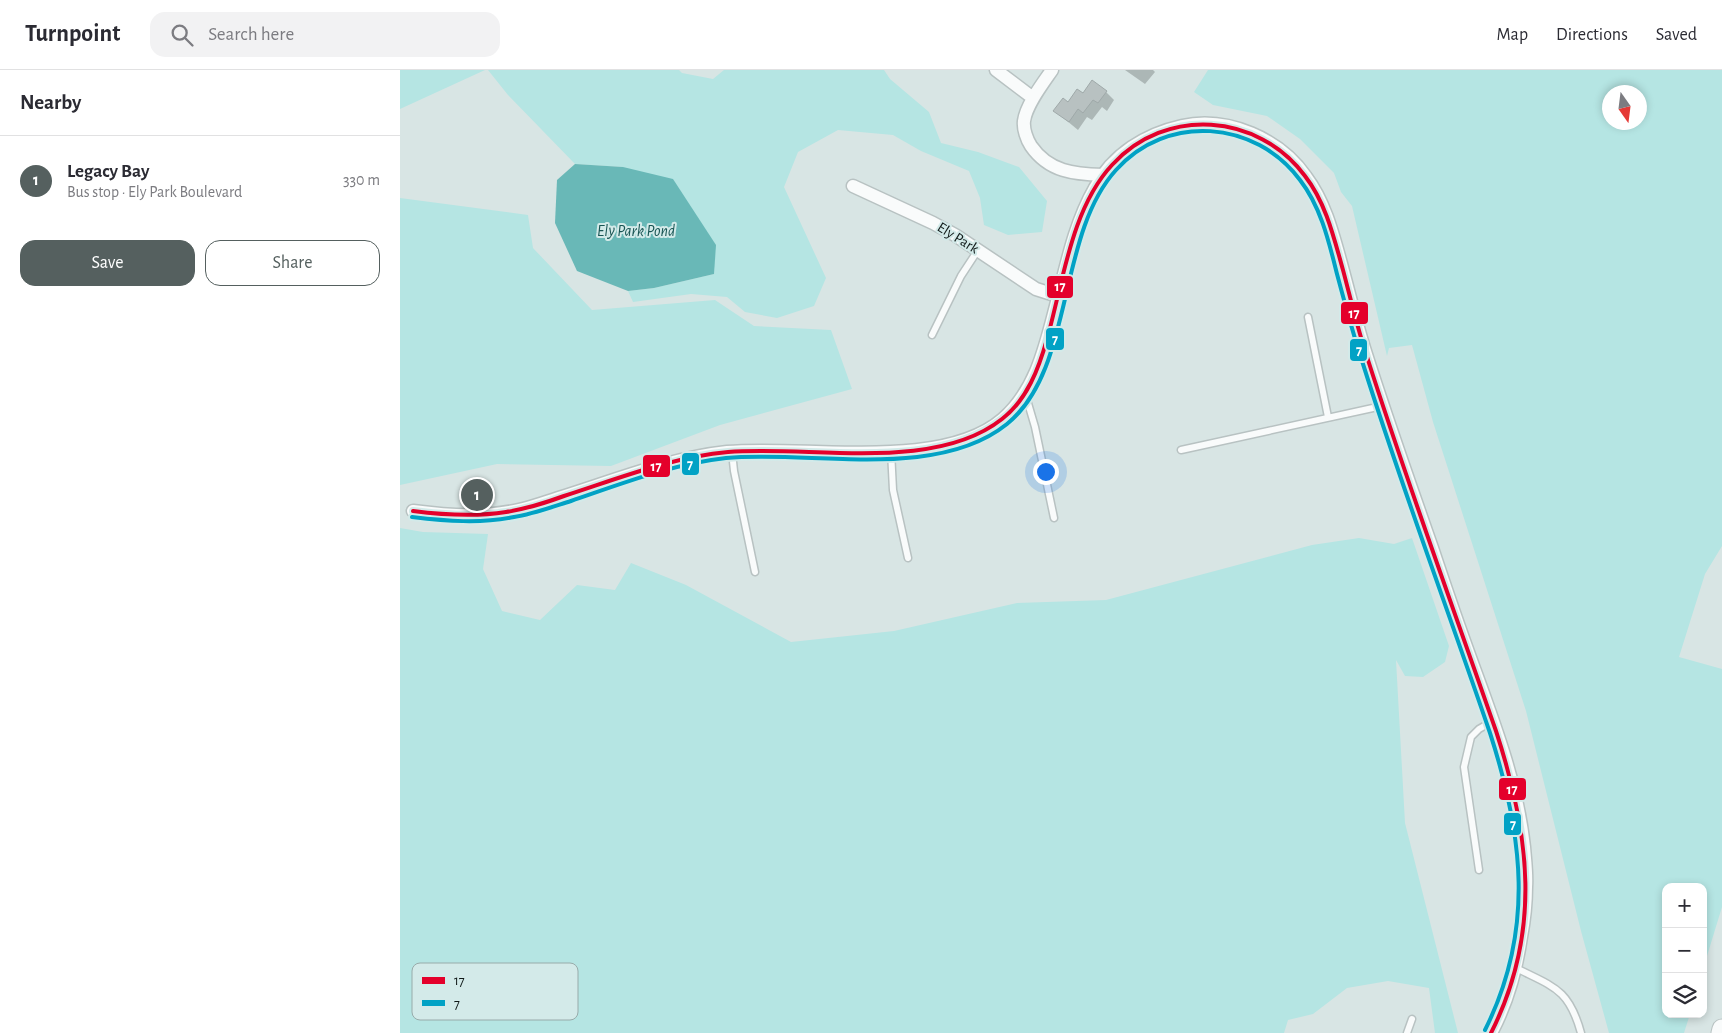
<!DOCTYPE html>
<html lang="en">
<head>
<meta charset="utf-8">
<style>
  body { margin:0; font-family:"Alegreya Sans",sans-serif; background:#f2f2f3; color:#2b2b33 }
  .controls { position:absolute; right:15px; bottom:15px; display:grid; overflow:hidden; border-radius:10px; box-shadow:0 2px 8px #0003 }
  .controls button { width:45px; height:45px; display:grid; place-items:center; padding:0; border:0; border-bottom:1px solid #e1e1e2; background:#fff; color:#2b2b33; font:25px sans-serif }
  .compass { position:absolute; left:1202px; top:15px; width:45px; height:45px; border-radius:50%; background:#fff; box-shadow:0 2px 8px #0003; rotate:166deg }
  .you { position:absolute; left:645px; top:401px; width:18px; height:18px; margin:-12px; border:4px solid #fff; border-radius:50%; background:#1a73e8; box-shadow:0 0 0 8px #1a73e833 }
  .badge { display:grid; place-items:center; width:32px; height:32px; border-radius:50%; background:#55605f; color:#fff; font-size:16px; font-weight:700 }
  .pin { position:absolute; translate:-50% -50%; border:2px solid #fff; box-shadow:0 1px 5px #0006 }
  .list { margin:0; padding:0; list-style:none }
  h2 { display:flex; justify-content:space-between; align-items:center; height:65px; margin:0; padding:0 20px; font-size:21px }
  h2 small { font-size:16px; font-weight:400; color:#7c7c81 }
  .list li { display:grid; grid-template-columns:32px 1fr auto; gap:15px; align-items:center; box-sizing:border-box; height:90px; padding:0 20px; border-top:1px solid #e1e1e2 }
  .list b { display:block; font-size:19px; white-space:nowrap }
  .list p { margin:0; font-size:16px; white-space:nowrap; color:#7c7c81 }
  .list em { font-size:16px; font-style:normal; color:#7c7c81 }
  .actions { display:flex; gap:10px; padding:15px 20px }
  .actions a { flex:1; padding:11px 0; border:1px solid #55605f; border-radius:15px; text-align:center; font-size:18px; color:#55605f }
  .actions .main { background:#55605f; color:#fff }
  .icon { flex:none; width:28px; height:28px; fill:none; stroke:currentColor; stroke-width:2; stroke-linecap:round; stroke-linejoin:round }
  .map { position:relative; flex:none; width:1322px; height:963px; overflow:hidden }
  header { display:flex; align-items:center; gap:30px; box-sizing:border-box; height:70px; padding:0 25px; background:#fff; border-bottom:1px solid #e1e1e2 }
  header strong { font-size:24px }
  nav { display:flex; gap:28px; margin-inline-start:auto; font-size:18px }
  .search { width:350px; height:45px; background:#f2f2f3; display:flex; align-items:center; gap:12px; box-sizing:border-box; padding:0 18px; border-radius:15px; color:#7c7c81; font-size:19px }
  main { display:flex }
  aside { flex:1; background:#fff }
  .map>svg:first-child { display:block }
  .green { fill:#b5e5e3; fill-rule:evenodd }
  .water { fill:#69b8b7 }
  .shadow { fill:#0003 }
  .building { fill:#b8c1c1; stroke:#9fa9a9 }
  .lines { fill:none; stroke-linecap:round; stroke-linejoin:round }
  .lane-casing { stroke:#b8c2c2; stroke-width:9 }
  .street-casing { stroke:#b8c2c2; stroke-width:15 }
  .secondary-casing { stroke:#b8c2c2; stroke-width:21 }
  .lane { stroke:#f9fbfb; stroke-width:6 }
  .street { stroke:#f9fbfb; stroke-width:12 }
  .secondary { stroke:#f9fbfb; stroke-width:19 }
  .bus-1-casing { stroke:#d3eae9; stroke-width:8 }
  .bus-2-casing { stroke:#d3eae9; stroke-width:8 }
  .bus-1 { stroke:#e4002b; stroke-width:4 }
  .bus-2 { stroke:#01a2c5; stroke-width:4 }
  .labels { text-anchor:middle; dominant-baseline:central; stroke-width:4; stroke-linejoin:round; paint-order:stroke }
  .street-label { font-size:15px; fill:#0f1817; stroke:#d3eae9 }
  .water-label { font-size:16px; font-style:italic; fill:#185453; stroke:#d3eae9 }
  .key { fill:#d3eae9; stroke:#98abaa; stroke-width:1 }
  .key-label { font-size:14px; fill:#0f1817 }
  .line-badge { stroke:#d3eae9; stroke-width:2 }
  .badge-label { font-size:14px; text-anchor:middle; font-weight:bold; fill:#fff }
</style>
</head>
<body>
<header>
<strong>Turnpoint</strong>
<div class="search"><svg class="icon" aria-label="search" viewBox="0 0 24 24"><circle cx="10" cy="10" r="6"/><path d="M15 15l6 6"/></svg>Search here</div>
<nav><a>Map</a><a>Directions</a><a>Saved</a></nav>
</header>
<main>
<aside>
<h2>Nearby<small></small></h2>
<ul class="list">
<li><span class="badge">1</span><div><b>Legacy Bay</b><p>Bus stop · Ely Park Boulevard</p></div><em>330 m</em></li>
</ul>
<div class="actions"><a class="main">Save</a><a>Share</a></div>
</aside>
<div class="map">
<svg width="1322" height="963" viewBox="0 0 1322 963">
  <rect width="100%" height="100%" fill="#d8e5e4"/>
  <path class="green" d="M 0,0 L 85,0 L 0,39 Z
    M 88,0 L 279,0 L 282,3 L 313,9 L 324,0 L 484,0 L 490,9 L 529,42 L 541,73 L 578,82 L 619,97 L 647,131 L 642,162 L 608,165 L 584,155 L 580,128 L 569,101 L 521,81 L 493,65 L 438,60 L 398,82 L 384,117 L 426,208 L 414,236 L 377,248 L 345,242 L 327,227 L 291,224 L 233,232 L 228,221 L 254,218 L 314,204 L 223,97 L 175,94 L 108,25 Z
    M 808,0 L 1322,0 L 1322,476 L 1305,504 L 1279,587 L 1322,599 L 1322,837 L 1303,899 L 1303,817 L 1266,817 L 1266,944 L 1290,944 L 1284,963 L 1209,963 L 1181,861 L 1126,641 L 1033,352 L 1012,275 L 989,278 L 987,286 L 952,136 L 941,122 L 934,103 L 900,69 L 867,46 L 813,35 L 794,22 ZM 1210,22 L 1240,22 L 1240,52 L 1210,52 Z
    M 0,128 L 128,145 L 133,178 L 192,240 L 315,230 L 354,256 L 431,260 L 452,319 L 320,355 L 211,396 L 97,394 L 0,415 Z
    M 0,458 L 23,462 L 88,464 L 83,499 L 102,541 L 140,550 L 177,515 L 215,520 L 231,493 L 286,515 L 391,572 L 494,561 L 617,533 L 706,530 L 912,475 L 959,468 L 994,474 L 1012,468 L 1049,576 L 1045,592 L 1023,607 L 1005,606 L 996,590 L 1005,753 L 1058,963 L 1035,963 L 1029,918 L 988,911 L 947,918 L 913,944 L 888,950 L 884,963 L 0,963 Z"/>
  <path class="water" d="M 175,94 L 223,97 L 273,109 L 316,175 L 314,204 L 254,218 L 228,221 L 177,201 L 155,153 L 157,110 Z"/>
  <path class="shadow" d="M 725,0 L 753,0 L 755,2 L 745,14 Z
    M 706,22 L 714,30 L 707,41 L 702,37 L 692,50 L 687,47 L 678,60 L 655,41 L 683,24 Z"/>
  <path class="building" d="M 692,10 L 707,21 L 698,33 L 693,30 L 683,43 L 678,39 L 669,52 L 653,41 L 663,28 L 668,32 L 677,19 L 683,23 Z"/>
  <g class="lines">
    <g class="lane-casing">
      <path id="lane" d="M 908,247 L 928,347
        M 532,265 L 561,206 L 578,180
        M 625,323 L 635,357 L 654,448
        M 781,380 L 982,336
        M 491,381 L 493,420 L 508,488
        M 332,382 L 334,401 L 355,502
        M 1079,800 L 1064,697 L 1071,667 L 1079,659 L 1093,651
        M 1116,898 C 1154,917 1169,919 1181,963
        M 1007,963 L 1012,949"/>
    </g>
    <g class="street-casing">
      <path id="street" d="M 596,0 L 633,28
        M 652,0 C 643,13 626,35 624,51 C 623,59 627,70 631,76 C 649,102 674,104 703,105
        M 453,116 L 533,153 L 555,165 L 636,219 L 658,226
        M 13,441 C 51,446 86,448 123,439 C 136,436 149,431 162,427 C 216,410 271,388 327,382 C 405,375 542,402 603,349 C 637,319 646,274 657,232 C 667,193 675,153 695,118 C 713,84 746,64 782,56 C 828,46 880,69 906,107 C 924,131 932,161 940,190 C 948,219 955,249 964,278 C 985,345 1009,412 1032,478 C 1045,517 1058,555 1072,593 C 1094,653 1117,713 1124,777 C 1125,790 1127,804 1126,817 C 1126,834 1124,851 1121,867 C 1116,901 1107,933 1091,963"/>
    </g>
    <g class="secondary-casing">
      <path id="secondary" d="M 1321,963 L 1322,959"/>
    </g>
    <use href="#lane" class="lane"/>
    <use href="#street" class="street"/>
    <use href="#secondary" class="secondary"/>
    <g class="bus-1-casing">
      <path id="bus-1" d="M 13,441 C 44,445 75,447 106,442 C 126,439 145,433 164,426 C 217,409 272,387 328,382 C 410,375 534,403 602,349 C 627,330 639,298 647,269 C 663,213 671,139 712,95 C 766,36 858,43 905,106 C 926,133 934,168 943,200 C 951,230 958,261 968,290 C 1008,415 1053,537 1096,661 C 1130,765 1142,862 1091,963"/>
    </g>
    <g class="bus-2-casing">
      <path id="bus-2" d="M 12,447 C 46,451 80,454 114,447 C 133,444 152,437 171,431 C 221,414 272,394 326,388 C 411,380 536,411 607,354 C 675,299 656,166 716,100 C 767,43 855,50 900,110 C 921,137 929,172 937,204 C 945,234 953,264 963,294 C 1002,418 1048,540 1090,663 C 1123,765 1135,860 1085,960"/>
    </g>
    <use href="#bus-1" class="bus-1"/>
    <use href="#bus-2" class="bus-2"/>
  </g>
  <g class="labels">
    <g class="street-label">
      <text transform="translate(558 168) rotate(32)">Ely Park</text>
    </g>
    <g class="water-label">
      <text x="236" y="161">Ely Park Pond</text>
    </g>
  </g>
  <rect x="12" y="893" width="166" height="57" rx="8" class="key"/>
  <rect x="22" y="907" width="23" height="7" fill="#e4002b"/>
  <rect x="22" y="930" width="23" height="6" fill="#01a2c5"/>
  <g class="key-label">
    <text x="54" y="915">17</text>
    <text x="54" y="938">7</text>
  </g>
  <g class="line-badge">
    <rect x="646" y="205" width="28" height="24" rx="5" fill="#e4002b"/>
    <rect x="940" y="231" width="29" height="24" rx="5" fill="#e4002b"/>
    <rect x="645" y="257" width="20" height="24" rx="5" fill="#01a2c5"/>
    <rect x="949" y="268" width="19" height="24" rx="5" fill="#01a2c5"/>
    <rect x="281" y="382" width="19" height="24" rx="5" fill="#01a2c5"/>
    <rect x="242" y="384" width="29" height="24" rx="5" fill="#e4002b"/>
    <rect x="1098" y="707" width="29" height="24" rx="5" fill="#e4002b"/>
    <rect x="1103" y="742" width="19" height="24" rx="5" fill="#01a2c5"/>
  </g>
  <g class="badge-label">
    <text x="660" y="221">17</text>
    <text x="954" y="248">17</text>
    <text x="655" y="274">7</text>
    <text x="959" y="285">7</text>
    <text x="290" y="399">7</text>
    <text x="256" y="401">17</text>
    <text x="1112" y="724">17</text>
    <text x="1113" y="759">7</text>
  </g>
</svg>
<div class="controls">
<button>+</button>
<button>−</button>
<button><svg class="icon" aria-label="layers" viewBox="0 0 24 24"><path d="M12 4l9 5-9 5-9-5zM3 14l9 5 9-5"/></svg></button>
</div>
<svg class="compass" viewBox="-18 -18 36 36"><path d="M0-13l5 13h-10z" fill="#e53935"/><path d="M0 13l5-13h-10z" fill="#7c7c81"/></svg>
<div class="you"></div>
<div class="pin badge" style="left:77px;top:425px">1</div>
</div>
</main>
</body>
</html>
